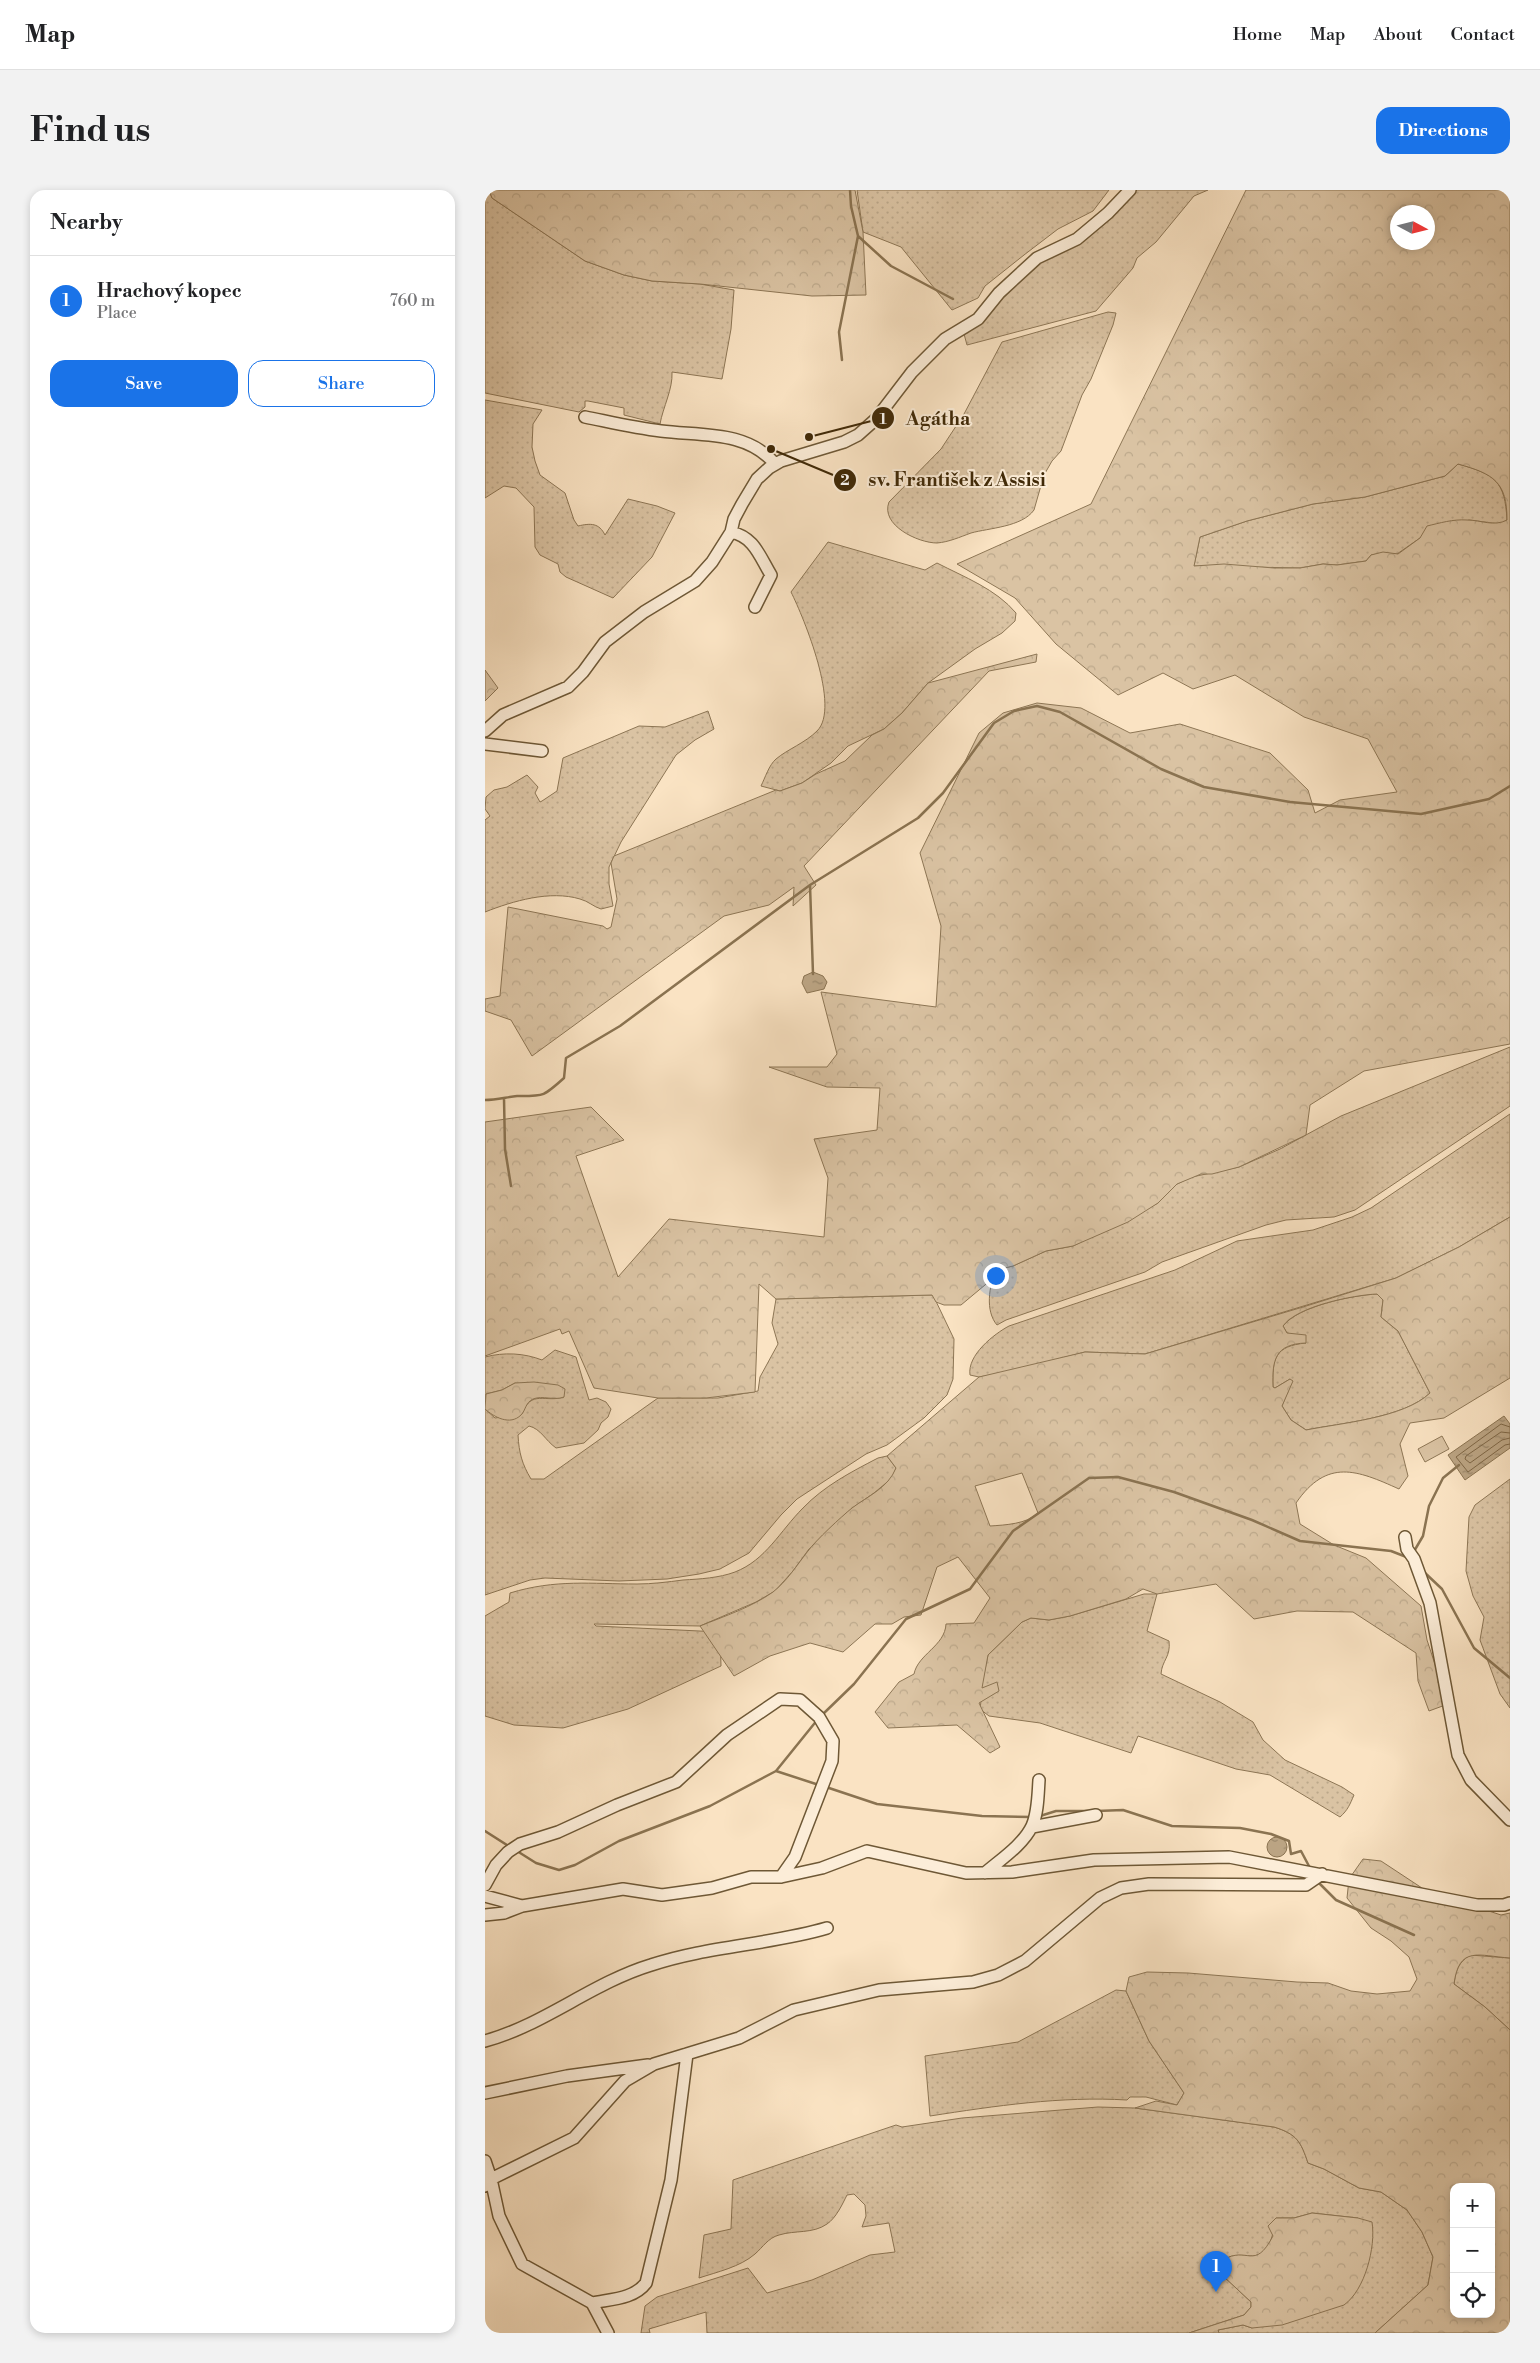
<!DOCTYPE html>
<html lang="en">
<head>
<meta charset="utf-8">
<style>
  body { margin:0; font-family:"Libre Bodoni",serif; background:#f2f2f2; color:#202124 }
  .controls { position:absolute; right:15px; bottom:15px; display:grid; overflow:hidden; border-radius:10px; box-shadow:0 2px 8px #0003 }
  .controls button { width:45px; height:45px; display:grid; place-items:center; padding:0; border:0; border-bottom:1px solid #e0e0e0; background:#fff; color:#202124; font:25px sans-serif }
  .compass { position:absolute; left:905px; top:15px; width:45px; height:45px; border-radius:50%; background:#fff; box-shadow:0 2px 8px #0003; rotate:97deg }
  .you { position:absolute; left:510px; top:1085px; width:18px; height:18px; margin:-12px; border:4px solid #fff; border-radius:50%; background:#1a73e8; box-shadow:0 0 0 8px #1a73e833 }
  .badge { display:grid; place-items:center; width:32px; height:32px; border-radius:50%; background:#1a73e8; color:#fff; font-size:16px; font-weight:700 }
  .pin { position:absolute; translate:-50% -41px; filter:drop-shadow(0 1px 2px #0008) }
  .pin::after { content:''; position:absolute; top:26px; width:18px; height:15px; background:inherit; clip-path:polygon(0 0,100% 0,50% 100%) }
  .list { margin:0; padding:0; list-style:none }
  h2 { display:flex; justify-content:space-between; align-items:center; height:65px; margin:0; padding:0 20px; font-size:21px }
  h2 small { font-size:16px; font-weight:400; color:#757577 }
  .list li { display:grid; grid-template-columns:32px 1fr auto; gap:15px; align-items:center; box-sizing:border-box; height:90px; padding:0 20px; border-top:1px solid #e0e0e0 }
  .list b { display:block; font-size:19px; white-space:nowrap }
  .list p { margin:0; font-size:16px; white-space:nowrap; color:#757577 }
  .list em { font-size:16px; font-style:normal; color:#757577 }
  .actions { display:flex; gap:10px; padding:15px 20px }
  .actions a { flex:1; padding:11px 0; border:1px solid #1a73e8; border-radius:15px; text-align:center; font-size:18px; color:#1a73e8 }
  .actions .main { background:#1a73e8; color:#fff }
  .icon { flex:none; width:28px; height:28px; fill:none; stroke:currentColor; stroke-width:2; stroke-linecap:round; stroke-linejoin:round }
  .map { position:relative; flex:none; width:1025px; height:2143px; overflow:hidden; border-radius:15px }
  header { display:flex; align-items:center; gap:30px; box-sizing:border-box; height:70px; padding:0 25px; background:#fff; border-bottom:1px solid #e0e0e0 }
  header strong { font-size:24px }
  nav { display:flex; gap:28px; margin-inline-start:auto; font-size:18px }
  .intro { display:flex; align-items:center; justify-content:space-between; box-sizing:border-box; height:120px; padding:0 30px }
  h1 { margin:0; font-size:35px }
  .button { padding:12px 22px; border-radius:15px; background:#1a73e8; color:#fff; font-size:18px; font-weight:700 }
  main { display:flex; gap:30px; padding:0 30px }
  aside { flex:1; background:#fff; border-radius:15px; box-shadow:0 2px 8px #0003 }
  .map>svg:first-child { display:block }
  .grass { fill:url(#grass-dots); stroke:#8d7655 }
  .forest { fill:url(#forest-crowns); stroke:#8d7655; fill-rule:evenodd }
  .pitch { fill:#dac3a3; stroke:#8d7655 }
  .water { fill:url(#water-ripples); stroke:#8a7351 }
  .lines { fill:none; stroke-linecap:round; stroke-linejoin:round }
  .shore { stroke:#7e6645; stroke-width:1 }
  .stream { stroke:#8a7351; stroke-width:2.5 }
  .minor-casing { stroke:#6e5836; stroke-width:14 }
  .minor { stroke:#fcedd8; stroke-width:11 }
  .leader { fill:none; stroke:#402907; stroke-width:2 }
  .callout-dot { fill:#402907; stroke:#fcedd8; stroke-width:2 }
  .mark-label { font-size:15px; text-anchor:middle; font-weight:bold; fill:#fff }
  .callout-label { font-size:19px; text-anchor:middle; font-weight:bold; fill:#402907; stroke:#fcedd8; stroke-width:4; stroke-linejoin:round; paint-order:stroke }
</style>
</head>
<body>
<header>
<strong>Map</strong>
<nav><a>Home</a><a>Map</a><a>About</a><a>Contact</a></nav>
</header>
<div class="intro"><h1>Find us</h1><a class="button">Directions</a></div>
<main>
<aside>
<h2>Nearby<small></small></h2>
<ul class="list">
<li><span class="badge">1</span><div><b>Hrachový kopec</b><p>Place</p></div><em>760 m</em></li>
</ul>
<div class="actions"><a class="main">Save</a><a>Share</a></div>
</aside>
<div class="map">
<svg width="1025" height="2143" viewBox="0 0 1025 2143">
  <defs>
    <pattern id="grass-dots" width="8" height="8" patternUnits="userSpaceOnUse" patternTransform="scale(1.25)"><rect width="8" height="8" fill="#dac3a3"/><path d="M2 2h.1M6 6h.1" fill="none" stroke="#bca88b" stroke-width="1.8" stroke-linecap="round"/></pattern>
    <pattern id="forest-crowns" width="20" height="18" patternUnits="userSpaceOnUse" patternTransform="scale(1.25)"><rect width="20" height="18" fill="#dac3a3"/><path d="M2 6a3 3 0 1 1 6 0M12 15a3 3 0 1 1 6 0" fill="none" stroke="#bca88b"/></pattern>
    <pattern id="water-ripples" width="26" height="14" patternUnits="userSpaceOnUse" patternTransform="scale(1.25)"><rect width="26" height="14" fill="#bba483"/><path d="M2 4q2-2 4 0t4 0M15 11q2-2 4 0t4 0" fill="none" stroke="#998669"/></pattern>
  </defs>
  <rect width="100%" height="100%" fill="#fae3c3"/>
  <filter id="stains"><feTurbulence type="fractalNoise" baseFrequency=".004" numOctaves="4"/><feColorMatrix values="0 0 0 0 .2 0 0 0 0 .09 0 0 0 0 .02 0 0 0 .5 -.17"/></filter>
  <radialGradient id="worn" r=".72"><stop offset=".6" stop-color="#630" stop-opacity="0"/><stop offset="1" stop-color="#630" stop-opacity=".3"/></radialGradient>
  <path class="grass" d="M 0,0 L 4,0 L 7,8 L 100,71 L 139,85 L 167,91 L 215,94 L 249,100 L 246,139 L 237,189 L 187,182 C 188,199 178,217 175,234 L 139,225 L 139,218 L 103,211 L 100,211 L 100,217 L 94,222 L 0,203 Z
    M 372,0 L 624,0 L 608,21 L 573,39 L 539,65 L 500,96 L 493,108 L 467,120 L 416,57 L 378,42 Z
    M 648,0 L 723,0 L 709,6 L 671,52 L 652,68 L 648,78 L 611,121 L 482,155 L 479,144 L 548,78 Z
    M 623,122 L 631,123 L 628,135 L 606,189 L 597,205 L 576,261 L 567,271 L 559,285 L 549,320 C 537,337 504,338 486,343 C 475,347 464,352 452,353 C 433,353 395,335 404,312 L 456,259 L 479,224 L 517,152 Z
    M 0,210 L 57,220 L 48,234 L 47,257 L 50,271 L 55,285 L 80,303 L 89,330 L 93,336 C 106,333 114,333 120,345 L 143,309 L 172,316 L 190,323 L 167,367 L 128,408 L 81,387 L 75,382 L 73,374 L 55,365 L 50,357 L 49,317 L 31,298 L 19,296 L 0,308 Z
    M 973,274 C 1010,284 1020,291 1022,330 L 1015,334 L 984,330 L 935,348 L 912,364 L 898,363 L 886,365 L 881,371 L 852,375 L 838,374 L 815,378 L 709,376 L 715,347 L 762,331 L 828,314 L 880,307 L 960,286 Z
    M 343,352 L 440,380 L 452,373 C 479,387 511,399 531,423 L 530,431 L 517,443 L 490,459 L 443,493 L 417,523 L 399,539 L 363,556 L 346,573 L 317,593 L 295,601 L 276,596 C 280,588 284,575 291,569 C 303,559 320,553 332,541 C 356,518 319,428 306,402 Z
    M 223,521 L 229,539 L 210,550 L 191,565 L 136,652 L 124,677 L 124,694 L 128,716 L 116,719 C 109,717 103,711 95,709 C 65,700 28,711 0,722 L 0,630 L 5,626 L 0,619 L 1,607 L 9,600 L 22,597 L 42,585 L 53,597 L 50,603 L 55,612 L 57,611 L 72,601 L 78,568 L 154,536 L 180,537 Z
    M 1025,857 L 1025,916 L 870,1020 L 849,1027 L 801,1030 L 781,1035 L 677,1072 L 660,1082 L 521,1130 L 512,1135 C 500,1121 504,1096 511,1080 L 528,1076 L 561,1061 L 588,1056 L 673,1013 L 692,994 L 707,987 L 754,977 L 795,959 L 856,926 Z
    M 1025,924 L 1025,1027 L 974,1057 L 911,1088 L 660,1164 L 600,1162 L 526,1181 L 494,1187 L 485,1185 C 482,1165 509,1144 524,1136 L 690,1080 L 752,1051 L 828,1040 L 867,1027 L 886,1018 Z
    M 892,1104 L 898,1110 L 896,1127 L 913,1141 L 945,1203 C 919,1228 856,1233 821,1240 L 806,1230 L 797,1216 L 807,1191 L 805,1189 L 790,1198 L 788,1197 C 787,1168 790,1156 821,1153 L 802,1143 L 798,1136 C 813,1116 869,1105 892,1104 Z
    M 448,1105 L 469,1149 L 468,1189 L 462,1205 L 439,1228 L 402,1255 L 381,1264 L 312,1309 L 296,1325 L 264,1363 L 235,1379 L 214,1384 L 182,1389 L 134,1391 L 60,1388 L 45,1390 L 0,1405 L 0,1219 L 10,1228 L 37,1224 C 46,1199 61,1213 79,1207 L 30,1193 L 17,1200 L 1,1204 L 0,1212 L 0,1167 C 19,1162 39,1163 57,1170 L 70,1160 L 91,1167 L 104,1210 L 112,1208 L 121,1212 L 126,1219 L 123,1227 L 116,1233 L 113,1240 L 99,1253 L 71,1258 C 60,1250 56,1239 44,1236 L 33,1245 C 34,1263 37,1274 46,1289 L 59,1289 L 173,1208 L 233,1208 L 273,1201 L 275,1187 L 293,1154 L 287,1133 L 291,1109 Z
    M 402,1266 L 411,1278 L 407,1288 L 389,1303 L 366,1319 L 324,1359 L 308,1381 L 290,1401 L 271,1412 L 215,1436 L 109,1434 L 111,1436 L 235,1442 L 236,1476 L 143,1519 L 78,1538 L 29,1535 L 0,1526 L 0,1426 L 24,1412 L 25,1403 C 71,1389 106,1394 152,1394 C 167,1394 183,1392 198,1390 C 215,1389 234,1388 250,1382 C 281,1370 295,1341 318,1318 C 339,1296 366,1282 393,1268 Z
    M 1025,1289 L 1025,1518 L 1015,1504 L 995,1450 L 999,1427 L 988,1406 L 981,1381 L 984,1327 L 990,1315 Z
    M 659,1404 L 672,1404 L 662,1441 L 684,1451 C 686,1467 677,1470 676,1484 L 735,1512 L 768,1532 L 778,1550 L 800,1570 L 857,1597 L 869,1605 C 865,1614 863,1620 855,1627 L 785,1585 L 751,1579 L 653,1546 L 646,1563 L 555,1533 L 504,1526 L 495,1519 L 496,1511 L 513,1501 L 512,1493 L 496,1499 L 503,1465 L 537,1432 L 546,1428 L 564,1430 L 585,1426 Z
    M 985,1765 L 1025,1768 L 1025,1840 L 1000,1817 L 969,1794 C 971,1780 973,1773 985,1765 Z
    M 631,1800 L 641,1801 L 664,1851 L 699,1903 L 692,1915 L 661,1907 L 645,1907 L 642,1910 C 576,1906 510,1916 445,1926 L 440,1866 L 533,1852 Z
    M 613,1917 L 650,1918 L 789,1937 C 812,1944 816,1952 823,1973 L 839,1979 L 874,1998 L 896,2002 L 922,2020 L 937,2042 L 948,2067 L 943,2095 L 890,2143 L 734,2143 L 733,2140 L 758,2135 L 767,2138 L 873,2028 L 827,2023 L 809,2028 L 791,2028 C 788,2043 786,2064 768,2066 C 759,2066 752,2064 744,2067 L 737,2078 L 736,2084 L 766,2112 L 766,2117 L 759,2125 L 704,2143 L 222,2143 L 221,2122 L 164,2139 L 165,2143 L 156,2143 L 160,2116 L 172,2107 L 263,2078 L 282,2103 L 327,2090 L 385,2065 L 410,2062 L 404,2033 L 377,2037 L 381,2026 L 380,2015 L 369,2004 L 362,2005 C 357,2015 351,2028 342,2034 C 328,2044 310,2040 294,2045 C 283,2048 278,2057 270,2064 C 255,2077 232,2082 214,2088 L 219,2045 L 246,2039 L 248,1990 L 411,1935 L 417,1937 L 477,1928 Z"/>
  <path class="forest" d="M 4,0 L 370,0 L 378,42 L 381,105 L 327,106 L 215,94 L 167,91 L 139,85 L 100,71 L 7,8 Z
    M 761,0 L 1025,0 L 1025,854 L 879,881 L 825,915 L 821,945 L 754,977 L 727,984 L 716,984 L 692,994 L 673,1013 L 643,1032 L 588,1056 L 561,1061 L 528,1076 L 511,1080 L 506,1090 L 476,1115 L 459,1115 L 451,1112 L 447,1105 L 291,1109 L 274,1094 L 270,1202 L 221,1208 L 173,1208 L 109,1198 L 84,1141 L 77,1144 L 75,1139 L 0,1166 L 0,932 L 106,917 L 139,950 L 91,966 L 133,1087 L 184,1029 L 339,1047 L 343,988 L 329,949 L 392,940 L 395,898 L 342,897 L 284,877 L 342,877 L 352,864 L 336,802 L 451,817 L 456,736 L 435,663 L 494,543 L 518,523 L 552,513 L 596,518 L 645,543 L 695,534 L 785,563 L 823,600 L 830,623 L 855,610 L 912,602 L 883,549 L 819,527 L 750,485 L 708,499 L 678,483 L 633,505 L 571,454 L 530,408 L 472,374 L 606,314 ZM 912,22 L 942,22 L 942,52 L 912,52 ZM 973,274 C 1009,284 1022,292 1022,330 C 1009,337 996,330 982,330 C 968,329 955,333 942,336 L 935,348 L 913,364 L 898,362 L 886,365 L 881,371 L 852,375 L 838,374 L 815,378 L 789,378 L 739,374 L 709,376 L 715,347 L 762,331 L 828,314 L 880,307 L 960,286 Z
    M 552,464 L 551,472 L 504,481 L 319,676 L 331,695 L 308,716 L 309,697 L 284,715 L 239,726 L 47,866 L 26,830 L 0,821 L 0,809 L 15,806 L 23,717 L 118,736 L 122,739 L 126,737 L 132,709 L 126,673 L 129,666 L 291,600 L 295,601 L 317,593 L 331,584 L 360,571 L 387,545 L 399,539 L 417,523 L 443,493 Z
    M 0,480 L 13,498 L 0,511 Z
    M 1025,1027 L 1025,1188 L 959,1228 L 925,1233 L 915,1254 L 923,1286 L 914,1299 C 872,1280 842,1268 811,1313 L 815,1334 L 849,1355 L 881,1368 L 936,1416 L 942,1450 L 963,1514 L 944,1521 L 933,1491 L 931,1463 L 868,1422 L 812,1421 L 769,1429 L 731,1394 L 672,1404 L 658,1399 L 641,1409 L 585,1426 L 564,1430 L 546,1428 L 537,1432 L 503,1465 L 497,1498 L 512,1492 L 514,1501 L 494,1513 L 515,1557 L 505,1563 L 472,1535 L 403,1538 L 390,1522 L 414,1492 L 429,1484 C 433,1464 460,1456 461,1434 L 489,1433 L 505,1408 L 473,1367 L 452,1377 L 436,1425 L 419,1427 L 407,1434 L 390,1434 L 358,1462 L 325,1453 L 285,1466 L 249,1486 L 215,1436 C 240,1426 267,1417 288,1402 C 302,1391 312,1375 323,1361 C 331,1350 356,1327 367,1318 C 383,1306 403,1298 411,1278 L 402,1266 L 494,1187 L 600,1162 L 660,1164 L 818,1117 L 911,1088 L 974,1057 ZM 892,1104 L 898,1110 L 896,1127 L 913,1141 L 945,1203 C 919,1228 856,1233 821,1240 L 806,1230 L 797,1216 L 808,1191 L 805,1189 L 790,1198 L 788,1197 C 787,1170 790,1154 821,1153 L 821,1145 L 802,1143 L 798,1136 C 812,1116 869,1105 892,1104 ZM 537,1283 L 553,1323 C 542,1334 520,1335 505,1336 L 490,1296 Z
    M 49,1192 L 73,1195 L 80,1199 L 79,1207 C 68,1211 58,1205 48,1209 C 40,1213 41,1220 36,1225 C 25,1236 9,1227 0,1219 L 1,1204 L 17,1200 L 30,1193 Z
    M 878,1669 L 896,1671 L 940,1700 L 1016,1725 L 1025,1723 L 1025,1768 C 994,1766 974,1755 969,1794 L 1000,1817 L 1025,1840 L 1025,2143 L 890,2143 L 943,2095 L 948,2067 L 937,2042 L 922,2020 L 896,2002 L 874,1998 L 839,1979 L 823,1973 C 816,1952 812,1944 789,1937 L 650,1918 L 671,1911 L 692,1915 L 699,1903 L 664,1851 L 641,1801 L 644,1787 L 662,1782 L 703,1783 L 812,1792 L 843,1793 L 866,1801 L 892,1804 L 925,1801 L 932,1789 L 924,1767 L 906,1751 L 886,1738 L 862,1708 L 864,1689 ZM 969,1997 L 1006,1997 L 1006,2124 L 969,2124 Z
    M 827,2023 L 873,2028 L 887,2032 C 891,2057 880,2100 859,2115 L 797,2135 L 767,2138 L 758,2135 L 733,2140 L 734,2143 L 704,2143 L 759,2125 L 766,2117 L 766,2112 L 736,2084 L 738,2070 C 763,2055 769,2082 788,2046 L 783,2036 L 791,2028 L 809,2028 Z"/>
  <path class="pitch" d="M 957,1246 L 964,1259 L 940,1272 L 933,1259 Z"/>
  <path class="water" d="M 328,782 L 338,786 L 342,792 L 339,799 L 322,803 L 317,793 L 319,786 Z
    M 1019,1226 L 1025,1234 L 1025,1258 L 980,1290 L 963,1265 Z
    M782 1657a10 10 0 1 1 20 0a10 10 0 1 1-20 0Z"/>
  <g class="lines">
    <path class="shore" d="M 1025,1237 L 1016,1234 L 971,1267 L 983,1282 L 1020,1255 L 1025,1254
      M 1025,1243 L 1016,1242 L 981,1266 L 980,1269 L 985,1273 L 1017,1250 L 1025,1248"/>
    <path class="stream" d="M 365,0 L 366,16 L 373,46 L 406,76 L 468,109
      M 357,170 L 354,142 L 373,46
      M 325,695 L 328,784
      M 19,908 L 20,959 L 26,996
      M 0,910 C 11,910 22,907 32,906 C 59,906 58,907 79,888 L 81,868 L 135,836 L 325,695 L 433,628 L 458,603 L 509,533 L 529,521 L 552,516 L 575,522 L 676,579 L 719,597 L 805,612 L 936,624 L 1004,609 L 1025,596
      M 928,1363 L 938,1346 L 944,1316 L 958,1288 L 974,1275
      M 939,1382 L 957,1399 L 989,1458 L 1025,1488
      M 337,1525 L 369,1494 L 421,1429 L 485,1399 L 528,1341 L 604,1288 L 633,1287 L 689,1302 L 767,1330 L 815,1351 L 906,1361 L 924,1368
      M 291,1581 L 334,1595
      M 341,1597 L 392,1614 L 497,1626 L 547,1627
      M 612,1621 L 638,1620 L 687,1636 L 755,1638 L 786,1644 L 804,1651 L 806,1664 L 816,1661 L 825,1678
      M 555,1626 L 571,1621 L 604,1621
      M 0,1641 L 25,1657
      M 32,1661 L 51,1673 L 74,1680 L 90,1675 L 134,1651 L 225,1616 L 291,1581 L 333,1529
      M 833,1692 L 851,1710 L 929,1745"/>
    <g class="minor-casing">
      <path id="minor" d="M 100,227 C 125,232 150,238 176,241 C 215,246 262,240 290,274
        M 246,342 L 249,329 L 257,314 L 272,289 L 284,278 L 296,271 L 359,252 L 373,245 L 391,229 L 427,182 L 460,149 L 493,129 L 514,103 L 552,68 L 592,49 L 623,23 L 645,0
        M 0,541 L 18,525 L 83,497 L 98,482 L 120,452 L 159,422 L 210,391 L 227,372 L 246,342 C 269,347 274,365 286,385 L 270,417
        M 0,554 L 57,561
        M 920,1347 L 922,1359 L 929,1369 L 945,1413 L 973,1565 L 986,1590 L 1025,1630
        M 547,1637 L 611,1625
        M 500,1683 C 515,1670 538,1655 547,1636 C 553,1623 553,1605 554,1590
        M 0,1695 L 11,1675 L 23,1662 L 35,1654 L 73,1642 L 132,1615 L 191,1592 L 242,1545 L 295,1509 L 315,1510 L 334,1527 L 348,1551 L 347,1571 L 310,1667 L 296,1687
        M 0,1706 L 37,1716
        M 0,1725 L 19,1723 L 37,1716 L 138,1699 L 177,1705 L 227,1698 L 266,1687 L 296,1687 L 337,1678 L 382,1661 L 481,1683 L 527,1682 L 609,1670 L 744,1667 L 992,1715 L 1019,1715 L 1025,1713
        M 0,1851 C 59,1835 107,1793 166,1775 C 223,1756 284,1755 342,1738
        M 0,1903 L 82,1886 L 163,1875
        M 0,1971 L 6,1989 L 14,2026 L 37,2074 L 107,2113 L 123,2143
        M 0,1996 L 6,1989 L 89,1948 L 140,1891 L 169,1874 L 254,1848 L 309,1820 L 394,1800 L 488,1792 L 513,1785 L 540,1771 L 615,1708 L 636,1698 L 664,1694 L 821,1695 L 837,1684
        M 107,2113 C 126,2109 149,2109 161,2093 L 186,1990 L 202,1864"/>
    </g>
    <use href="#minor" class="minor"/>
  </g>
  <path class="leader" d="M324 247L398 228M286 259L360 290"/>
  <g class="callout-dot">
    <circle cx="324" cy="247" r="5"/>
    <circle cx="286" cy="259" r="5"/>
    <circle cx="398" cy="228" r="12"/>
    <circle cx="360" cy="290" r="12"/>
  </g>
  <g class="mark-label">
    <text x="398" y="234">1</text>
    <text x="360" y="295">2</text>
  </g>
  <g class="callout-label">
    <text x="453" y="235">Agátha</text>
    <text x="472" y="296">sv. František z Assisi</text>
  </g>
  <rect width="100%" height="100%" filter="url(#stains)"/>
  <rect width="100%" height="100%" fill="url(#worn)"/>
</svg>
<div class="controls">
<button>+</button>
<button>−</button>
<button><svg class="icon" aria-label="locate" viewBox="0 0 24 24"><circle cx="12" cy="12" r="6"/><path d="M12 2v4M12 18v4M2 12h4M18 12h4"/></svg></button>
</div>
<svg class="compass" viewBox="-18 -18 36 36"><path d="M0-13l5 13h-10z" fill="#e53935"/><path d="M0 13l5-13h-10z" fill="#757577"/></svg>
<div class="you"></div>
<div class="pin badge" style="left:731px;top:2102px">1</div>
</div>
</main>
</body>
</html>
